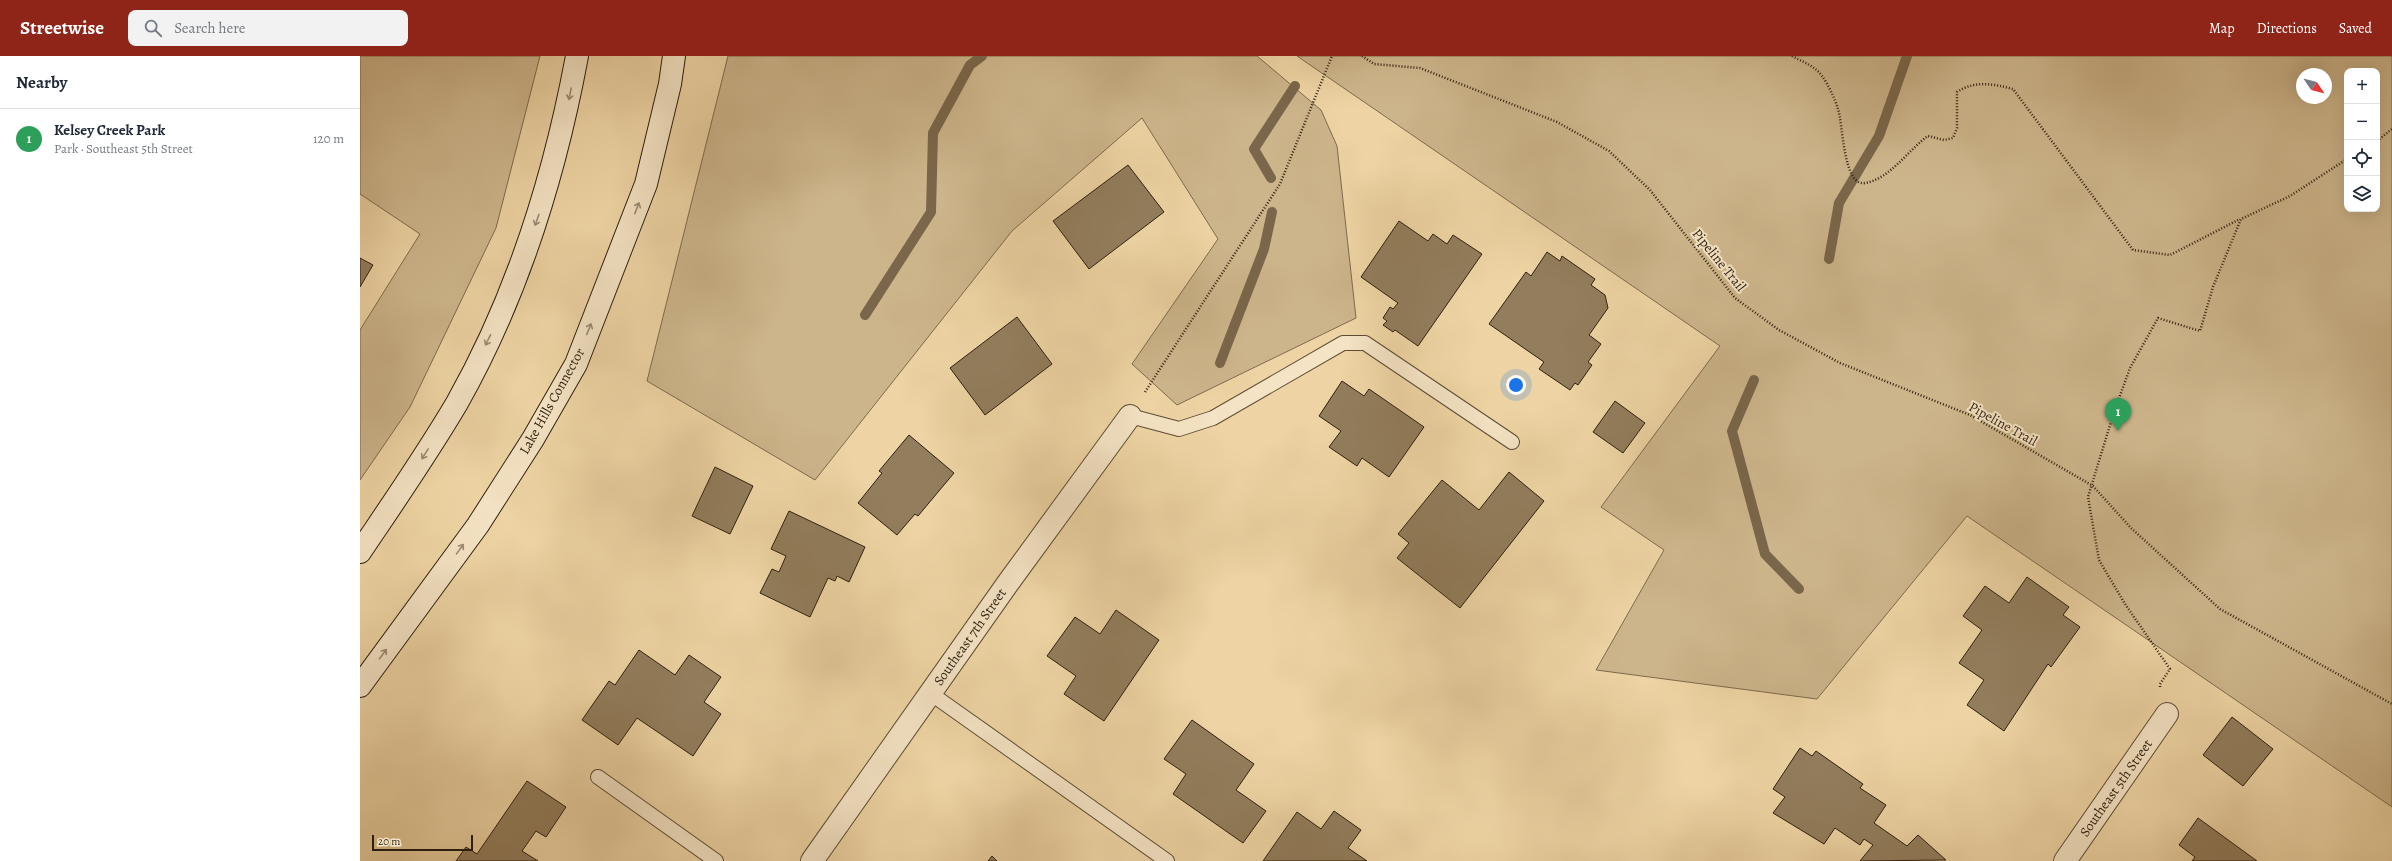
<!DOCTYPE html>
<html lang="en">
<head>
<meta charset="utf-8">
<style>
  body { margin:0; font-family:Alegreya,serif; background:#f2f2f3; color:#1f2937 }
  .controls { position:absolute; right:12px; top:12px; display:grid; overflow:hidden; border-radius:8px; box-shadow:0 4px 16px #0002 }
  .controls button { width:36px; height:36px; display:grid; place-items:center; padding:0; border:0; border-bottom:1px solid #e0e1e3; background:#fff; color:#1f2937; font:20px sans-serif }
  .compass { position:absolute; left:1936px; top:12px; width:36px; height:36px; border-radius:50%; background:#fff; box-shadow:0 4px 16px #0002; rotate:125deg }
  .scale { position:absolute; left:12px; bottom:10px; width:101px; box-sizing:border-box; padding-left:4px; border:2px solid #2e1f0f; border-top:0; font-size:11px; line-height:14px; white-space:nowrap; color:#2e1f0f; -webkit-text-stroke:3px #f4e3c4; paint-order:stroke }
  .you { position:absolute; left:1156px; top:329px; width:14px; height:14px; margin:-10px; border:3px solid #fff; border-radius:50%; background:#1a73e8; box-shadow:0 0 0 6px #1a73e833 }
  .badge { display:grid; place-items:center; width:26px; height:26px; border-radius:50%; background:#8f2418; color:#fff; font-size:13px; font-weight:700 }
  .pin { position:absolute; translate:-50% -33px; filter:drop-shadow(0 1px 2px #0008) }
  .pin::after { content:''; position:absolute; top:21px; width:14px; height:12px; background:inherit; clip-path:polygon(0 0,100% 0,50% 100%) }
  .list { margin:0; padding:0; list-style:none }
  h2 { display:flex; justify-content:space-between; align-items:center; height:52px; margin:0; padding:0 16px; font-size:17px }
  h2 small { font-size:13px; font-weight:400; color:#747a83 }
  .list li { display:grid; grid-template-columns:26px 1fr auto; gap:12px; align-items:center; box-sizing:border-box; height:60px; padding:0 16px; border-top:1px solid #e0e1e3 }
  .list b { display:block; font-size:15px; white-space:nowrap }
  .list p { margin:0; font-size:13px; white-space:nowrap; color:#747a83 }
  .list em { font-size:13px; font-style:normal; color:#747a83 }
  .icon { flex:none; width:22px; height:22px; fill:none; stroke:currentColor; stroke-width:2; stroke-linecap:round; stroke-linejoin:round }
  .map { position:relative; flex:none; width:2032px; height:805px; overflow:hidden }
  header { display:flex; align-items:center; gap:24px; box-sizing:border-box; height:56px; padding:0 20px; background:#8f2418; color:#fff }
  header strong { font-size:19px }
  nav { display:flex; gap:22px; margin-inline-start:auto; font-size:14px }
  .search { width:280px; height:36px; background:#f2f2f3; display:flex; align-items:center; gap:10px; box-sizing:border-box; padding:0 14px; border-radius:8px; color:#747a83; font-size:15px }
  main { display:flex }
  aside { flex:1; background:#fff }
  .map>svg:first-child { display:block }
  .green { fill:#cdb58b; stroke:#7e6a4d; fill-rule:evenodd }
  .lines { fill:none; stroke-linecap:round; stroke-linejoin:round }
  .stream { stroke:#7a664a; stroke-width:10 }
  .building { fill:#927d5c; stroke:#2e1f0f }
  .service-casing { stroke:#5e4c34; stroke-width:16 }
  .minor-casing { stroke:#5e4c34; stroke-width:24 }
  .secondary-casing { stroke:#2e1f0f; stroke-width:24 }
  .path { stroke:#2e1f0f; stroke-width:2.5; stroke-dasharray:1 2; stroke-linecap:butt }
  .service { stroke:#f4e3c4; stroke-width:14 }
  .minor { stroke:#f4e3c4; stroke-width:22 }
  .secondary { stroke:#f4e3c4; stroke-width:22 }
  .oneway { stroke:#9b8b73 }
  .labels { text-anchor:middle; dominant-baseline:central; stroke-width:4; stroke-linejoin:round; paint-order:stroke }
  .street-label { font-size:14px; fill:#2e1f0f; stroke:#f4e3c4 }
</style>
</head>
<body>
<header>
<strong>Streetwise</strong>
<div class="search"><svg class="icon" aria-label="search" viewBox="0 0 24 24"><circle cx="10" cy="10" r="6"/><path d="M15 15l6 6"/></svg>Search here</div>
<nav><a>Map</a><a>Directions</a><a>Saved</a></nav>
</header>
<main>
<aside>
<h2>Nearby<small></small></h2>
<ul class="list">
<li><span class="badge" style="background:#2e9e5b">1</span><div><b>Kelsey Creek Park</b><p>Park · Southeast 5th Street</p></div><em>120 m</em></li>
</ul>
</aside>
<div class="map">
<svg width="2032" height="805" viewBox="0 0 2032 805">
  <rect width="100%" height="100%" fill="#eed4a4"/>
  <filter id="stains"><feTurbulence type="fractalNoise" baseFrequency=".005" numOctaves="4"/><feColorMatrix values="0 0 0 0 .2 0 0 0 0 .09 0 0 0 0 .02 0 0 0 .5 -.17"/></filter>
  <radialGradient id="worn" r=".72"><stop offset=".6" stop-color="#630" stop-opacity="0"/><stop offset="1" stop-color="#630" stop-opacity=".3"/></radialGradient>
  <path class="green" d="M 0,0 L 180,0 L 136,172 L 50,351 L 0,424 L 0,274 L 60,178 L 0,138 Z
    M 368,0 L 897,0 L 961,54 L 977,90 L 996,262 L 817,349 L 772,308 L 858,183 L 782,62 L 652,175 L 455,424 L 287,325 Z
    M 937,0 L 2032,0 L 2032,751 L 1607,460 L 1457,643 L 1236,614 L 1304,494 L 1241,451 L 1360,290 ZM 1987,15 L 2017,15 L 2017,153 L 1987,153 ZM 1942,18 L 1966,18 L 1966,42 L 1942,42 Z"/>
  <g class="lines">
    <path class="stream" d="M 911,122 L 894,93 L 935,30
      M 1469,203 L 1479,147 L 1519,80 L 1547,0
      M 505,259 L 571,156 L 573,77 L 610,9 L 622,0
      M 860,307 L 904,193 L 912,156
      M 1394,324 L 1372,375 L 1405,498 L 1439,533"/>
  </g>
  <path class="building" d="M 768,109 L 804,156 L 729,213 L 693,165 Z
    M 1039,165 L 1068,185 L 1073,178 L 1087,188 L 1093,179 L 1122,198 L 1058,290 L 1035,274 L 1033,276 L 1023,269 L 1027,265 L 1023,262 L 1030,251 L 1033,253 L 1038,247 L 1001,221 Z
    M 1187,196 L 1200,205 L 1202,200 L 1235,223 L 1231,229 L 1245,239 L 1248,252 L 1229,279 L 1241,288 L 1228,306 L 1232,309 L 1218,329 L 1215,327 L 1210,334 L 1179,313 L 1184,306 L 1129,268 L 1166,216 L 1171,220 Z
    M 0,202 L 13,209 L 0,231 Z
    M 657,261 L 692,308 L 625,359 L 590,312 Z
    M 982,325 L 1004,340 L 1009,333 L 1064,371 L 1029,421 L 1002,402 L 997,410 L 969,391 L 981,375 L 959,360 Z
    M 1255,345 L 1285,367 L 1263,397 L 1233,376 Z
    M 549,379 L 594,417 L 558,460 L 555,458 L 537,479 L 498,447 L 522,417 L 519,415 Z
    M 355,411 L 393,430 L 370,478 L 332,460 Z
    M 1149,416 L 1184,445 L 1100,552 L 1037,502 L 1049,487 L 1038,478 L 1082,424 L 1119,454 Z
    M 429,455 L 505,491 L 489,526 L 477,520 L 475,525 L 468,522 L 450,561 L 400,537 L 412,513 L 419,516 L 426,500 L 411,493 Z
    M 1667,521 L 1709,551 L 1703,559 L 1720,571 L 1691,611 L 1688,608 L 1644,675 L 1607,649 L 1624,624 L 1599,607 L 1622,574 L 1603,560 L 1625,530 L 1649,547 Z
    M 756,554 L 799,584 L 744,665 L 704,638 L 716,620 L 687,600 L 715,561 L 740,578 Z
    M 279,594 L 315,619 L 329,599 L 361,621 L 344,646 L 361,658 L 333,700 L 277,662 L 258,689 L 222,664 L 249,625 L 255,629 Z
    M 1872,661 L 1913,693 L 1883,730 L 1843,699 Z
    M 832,664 L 894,708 L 876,734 L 906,755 L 883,787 L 813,738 L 826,718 L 804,703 Z
    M 1440,692 L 1452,700 L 1456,695 L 1503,728 L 1500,732 L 1526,749 L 1514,767 L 1547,790 L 1558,779 L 1586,804 L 1500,805 L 1513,789 L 1504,783 L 1500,789 L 1475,772 L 1464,788 L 1413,757 L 1425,741 L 1413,733 Z
    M 167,725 L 206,751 L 186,781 L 176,775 L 162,795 L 178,805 L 96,805 L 106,791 L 117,798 Z
    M 974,755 L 1001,774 L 988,792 L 1007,805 L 903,805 L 937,756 L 961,773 Z
    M 1838,762 L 1897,805 L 1832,805 L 1835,801 L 1819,789 Z
    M 632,800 L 637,805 L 628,805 Z"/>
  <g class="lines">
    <g class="service-casing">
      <path id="service" d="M 770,360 L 819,373 L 853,362 L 983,287 L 1005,287 L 1152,386
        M 570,637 L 807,805
        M 238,721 L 356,805"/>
    </g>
    <g class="minor-casing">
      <path id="minor" d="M 452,805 L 648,527 L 770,360
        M 1705,805 L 1807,658"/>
    </g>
    <g class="secondary-casing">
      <path id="secondary" d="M 0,496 C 33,447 67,398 97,347 C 157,241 195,118 217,0
        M 0,630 L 118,469 L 173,383 L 216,308 L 286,128 L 310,28 L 314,0"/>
    </g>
    <path class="path" d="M 1002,0 L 1014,8 L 1060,12 L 1197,66 L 1249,95 L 1290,134 L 1375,242 L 1419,274 L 1480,307 L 1610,359 L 1733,430 L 1771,472 L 1860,553 L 2032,648
      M 1432,0 C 1443,6 1455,10 1462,20 C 1468,28 1475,43 1478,53 C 1483,67 1483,131 1505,127 C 1530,123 1548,94 1568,80 L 1584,84 L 1593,82 L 1597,72 L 1597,36 C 1615,24 1634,28 1653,33 L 1773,194 L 1810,199 L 1880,163
      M 2017,85 L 2032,73
      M 785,336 L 920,128 L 972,0
      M 1800,631 L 1800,628 L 1810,613 L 1765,548 L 1739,504 L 1728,441 L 1754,356 L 1770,312 L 1798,262 L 1840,275 L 1853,231 L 1881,163 L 1930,140 L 1987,103"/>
    <use href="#service" class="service"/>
    <use href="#minor" class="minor"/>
    <use href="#secondary" class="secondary"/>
  </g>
  <defs><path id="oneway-shaft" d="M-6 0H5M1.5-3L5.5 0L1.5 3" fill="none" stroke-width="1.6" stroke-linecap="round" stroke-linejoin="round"/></defs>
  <g class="oneway">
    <use href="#oneway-shaft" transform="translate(210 38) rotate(101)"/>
    <use href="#oneway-shaft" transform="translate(277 152) rotate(-69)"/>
    <use href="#oneway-shaft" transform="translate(177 164) rotate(109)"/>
    <use href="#oneway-shaft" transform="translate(229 273) rotate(-68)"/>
    <use href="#oneway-shaft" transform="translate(128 284) rotate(116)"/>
    <use href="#oneway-shaft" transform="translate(65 398) rotate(122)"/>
    <use href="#oneway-shaft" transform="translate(100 493) rotate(-54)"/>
    <use href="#oneway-shaft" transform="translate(23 598) rotate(-54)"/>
  </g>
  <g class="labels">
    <g class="street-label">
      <text transform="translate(1359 204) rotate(51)">Pipeline Trail</text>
      <text transform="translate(192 345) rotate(-61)">Lake Hills Connector</text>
      <text transform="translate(1643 368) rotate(29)">Pipeline Trail</text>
      <text transform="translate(610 581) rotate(-55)">Southeast 7th Street</text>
      <text transform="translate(1756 732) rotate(-55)">Southeast 5th Street</text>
    </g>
  </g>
  <rect width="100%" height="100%" filter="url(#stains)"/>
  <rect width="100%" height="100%" fill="url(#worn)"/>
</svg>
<div class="controls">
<button>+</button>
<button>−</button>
<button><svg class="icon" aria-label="locate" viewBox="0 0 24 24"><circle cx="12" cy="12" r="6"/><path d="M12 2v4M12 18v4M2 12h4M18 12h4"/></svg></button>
<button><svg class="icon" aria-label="layers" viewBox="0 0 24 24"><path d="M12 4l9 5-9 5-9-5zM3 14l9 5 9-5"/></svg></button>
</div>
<svg class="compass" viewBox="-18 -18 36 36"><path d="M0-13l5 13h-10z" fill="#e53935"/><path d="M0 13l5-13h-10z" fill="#747a83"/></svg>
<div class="scale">20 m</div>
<div class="you"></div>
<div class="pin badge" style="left:1758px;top:375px;background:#2e9e5b">1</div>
</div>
</main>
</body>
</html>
